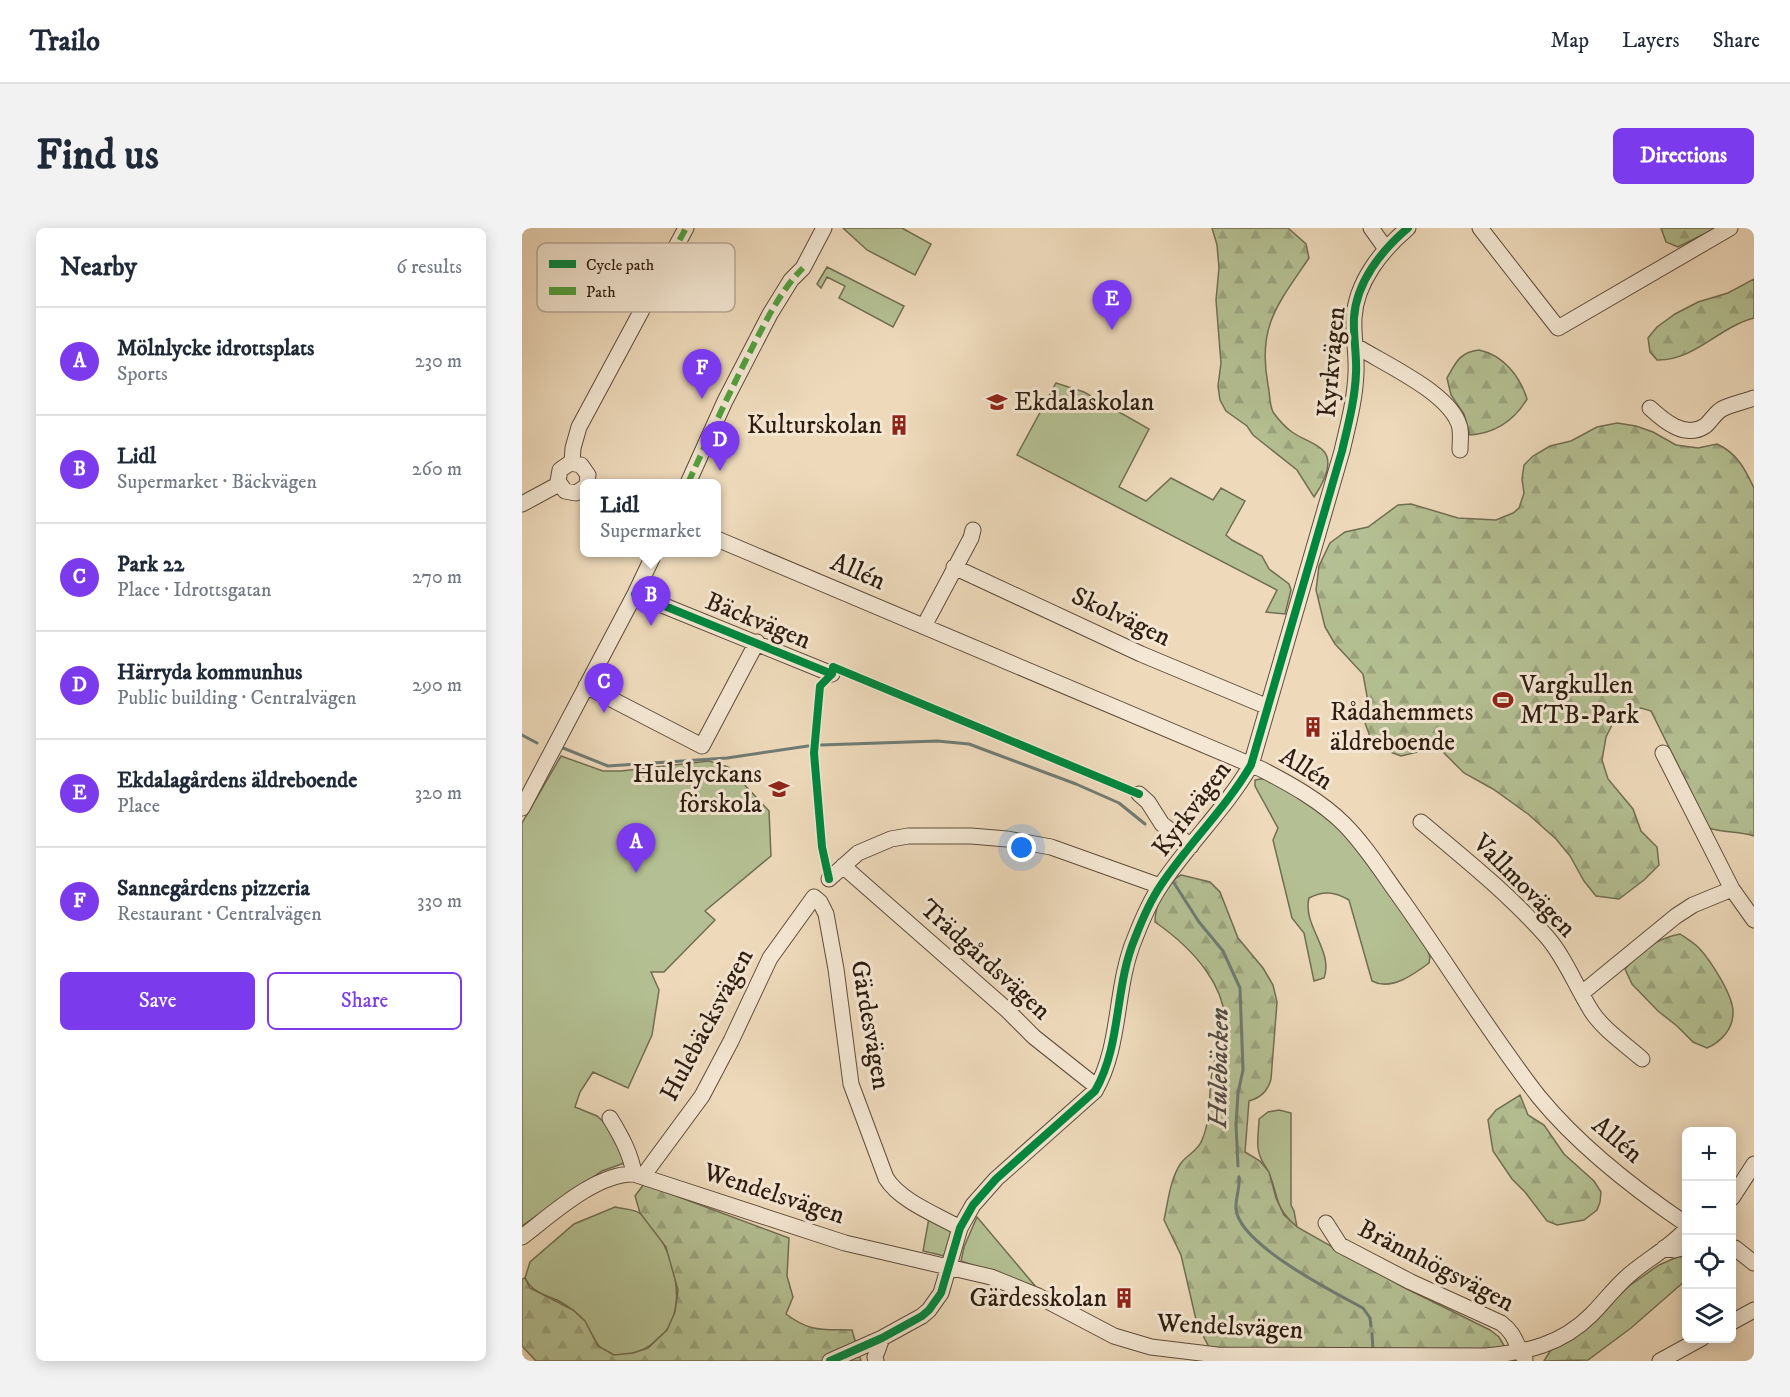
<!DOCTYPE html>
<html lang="en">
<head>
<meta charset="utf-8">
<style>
  body { margin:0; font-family:"IM FELL DW Pica",serif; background:#f2f2f3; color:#1f2937 }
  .controls { position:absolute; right:18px; bottom:18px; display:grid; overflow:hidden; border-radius:9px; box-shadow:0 3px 15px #0003 }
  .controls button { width:54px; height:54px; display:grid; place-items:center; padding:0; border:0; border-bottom:2px solid #e0e1e3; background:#fff; color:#1f2937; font:30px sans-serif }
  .you { position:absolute; left:500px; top:620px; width:21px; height:21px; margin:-15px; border:4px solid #fff; border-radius:50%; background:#1a73e8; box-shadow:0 0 0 9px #1a73e833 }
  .badge { display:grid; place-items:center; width:39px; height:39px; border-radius:50%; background:#7c3aed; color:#fff; font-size:20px; font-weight:700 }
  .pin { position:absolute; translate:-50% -50px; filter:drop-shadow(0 2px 3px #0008) }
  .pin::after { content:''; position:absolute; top:32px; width:21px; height:18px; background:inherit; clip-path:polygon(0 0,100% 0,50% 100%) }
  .popup { position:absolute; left:58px; top:251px; width:141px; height:78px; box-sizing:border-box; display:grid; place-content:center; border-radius:9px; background:#fff; filter:drop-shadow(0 2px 4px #0005); font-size:20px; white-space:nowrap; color:#747a83 }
  .popup b { font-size:22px; color:#1f2937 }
  .popup::after { content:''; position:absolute; left:50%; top:100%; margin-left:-12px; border:12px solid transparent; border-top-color:#fff }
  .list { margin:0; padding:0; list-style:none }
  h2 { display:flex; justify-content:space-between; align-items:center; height:78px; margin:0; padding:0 24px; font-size:26px }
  h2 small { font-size:20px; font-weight:400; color:#747a83 }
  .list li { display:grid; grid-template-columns:39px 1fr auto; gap:18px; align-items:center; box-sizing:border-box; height:108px; padding:0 24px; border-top:2px solid #e0e1e3 }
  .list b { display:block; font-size:22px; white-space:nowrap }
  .list p { margin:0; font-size:20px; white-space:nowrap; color:#747a83 }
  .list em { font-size:20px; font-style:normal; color:#747a83 }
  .actions { display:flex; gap:12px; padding:18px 24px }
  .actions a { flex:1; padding:14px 0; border:2px solid #7c3aed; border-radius:9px; text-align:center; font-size:21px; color:#7c3aed }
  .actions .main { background:#7c3aed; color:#fff }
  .icon { flex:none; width:33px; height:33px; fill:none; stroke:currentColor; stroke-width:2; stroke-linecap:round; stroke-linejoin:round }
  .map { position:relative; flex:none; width:1232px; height:1133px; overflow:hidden; border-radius:9px }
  header { display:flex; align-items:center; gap:36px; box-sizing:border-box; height:84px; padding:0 30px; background:#fff; border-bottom:2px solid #e0e1e3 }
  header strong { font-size:28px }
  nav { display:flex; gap:33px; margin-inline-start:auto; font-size:21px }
  .intro { display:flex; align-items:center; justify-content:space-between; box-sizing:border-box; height:144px; padding:0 36px }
  h1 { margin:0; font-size:42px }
  .button { padding:15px 27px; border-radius:9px; background:#7c3aed; color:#fff; font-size:21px; font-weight:700 }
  main { display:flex; gap:36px; padding:0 36px }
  aside { flex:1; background:#fff; border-radius:9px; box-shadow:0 3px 15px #0003 }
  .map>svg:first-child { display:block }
  .green { fill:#b4c093; stroke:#716e52; stroke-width:1.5 }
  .forest { fill:url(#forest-firs); stroke:#716e52; stroke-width:1.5 }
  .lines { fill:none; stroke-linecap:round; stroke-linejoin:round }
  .stream { stroke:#6f7b74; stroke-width:3 }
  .minor-casing { stroke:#5e4c3b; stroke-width:17 }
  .minor { stroke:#f4e7d3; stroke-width:15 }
  .quiet { stroke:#52a13f; stroke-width:6; stroke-dasharray:12 6; stroke-linecap:butt }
  .cycleway-casing { stroke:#f4e7d3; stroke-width:11 }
  .cycleway { stroke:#00873e; stroke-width:8 }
  .labels { text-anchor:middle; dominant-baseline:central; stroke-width:6; stroke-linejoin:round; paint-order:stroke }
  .street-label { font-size:26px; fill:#2e1c10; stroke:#f4e7d3 }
  .poi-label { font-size:26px; fill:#2e1c10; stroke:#f4e7d3; text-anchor:start }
  .water-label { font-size:27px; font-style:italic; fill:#4f4b42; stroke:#f4e7d3 }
  .key { fill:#f4e7d3; stroke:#b9aa98; stroke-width:1.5 }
  .key-label { font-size:16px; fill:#2e1c10 }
</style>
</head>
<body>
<header>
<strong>Trailo</strong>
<nav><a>Map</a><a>Layers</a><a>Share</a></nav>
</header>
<div class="intro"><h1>Find us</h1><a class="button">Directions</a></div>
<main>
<aside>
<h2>Nearby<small>6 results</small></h2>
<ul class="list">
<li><span class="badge">A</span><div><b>Mölnlycke idrottsplats</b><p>Sports</p></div><em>230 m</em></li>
<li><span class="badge">B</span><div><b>Lidl</b><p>Supermarket · Bäckvägen</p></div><em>260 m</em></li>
<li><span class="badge">C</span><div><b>Park 22</b><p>Place · Idrottsgatan</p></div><em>270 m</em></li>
<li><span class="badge">D</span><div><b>Härryda kommunhus</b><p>Public building · Centralvägen</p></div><em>290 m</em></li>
<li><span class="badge">E</span><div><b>Ekdalagårdens äldreboende</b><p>Place</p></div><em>320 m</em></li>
<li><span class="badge">F</span><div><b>Sannegårdens pizzeria</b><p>Restaurant · Centralvägen</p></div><em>330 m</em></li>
</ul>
<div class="actions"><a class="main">Save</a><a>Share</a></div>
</aside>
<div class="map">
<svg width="1232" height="1133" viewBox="0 0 1232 1133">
  <defs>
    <pattern id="forest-firs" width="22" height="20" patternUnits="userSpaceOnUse" patternTransform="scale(1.5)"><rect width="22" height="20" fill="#b4c093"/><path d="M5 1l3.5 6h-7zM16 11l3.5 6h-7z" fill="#9ba47e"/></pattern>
  </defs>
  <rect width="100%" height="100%" fill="#eedabb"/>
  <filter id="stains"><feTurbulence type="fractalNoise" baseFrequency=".00333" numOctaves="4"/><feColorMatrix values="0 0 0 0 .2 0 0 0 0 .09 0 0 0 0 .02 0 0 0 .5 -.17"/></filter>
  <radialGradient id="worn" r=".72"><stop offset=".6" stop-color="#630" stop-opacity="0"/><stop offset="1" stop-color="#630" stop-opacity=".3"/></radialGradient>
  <path class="green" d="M 321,0 L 380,0 L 409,16 L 393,47 L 345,22 Z
    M 305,39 L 382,78 L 371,99 L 317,70 L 323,58 L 305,49 L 299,60 L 295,56 Z
    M 534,155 L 562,164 L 627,201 L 597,259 L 624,273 L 649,250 L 691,272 L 699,260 L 723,273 L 704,307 L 710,312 L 740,328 L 747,341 L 767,356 L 769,362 L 763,386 L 744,384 L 755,362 L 495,227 Z
    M 39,528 L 81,543 L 99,543 L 187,533 L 206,539 L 247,583 L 249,628 L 183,683 L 193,692 L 142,744 L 129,744 L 137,762 L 130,807 L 106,860 L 71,844 L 58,864 L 53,879 L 75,888 L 86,898 L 105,934 L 80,943 L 0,998 L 0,595 Z
    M 738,551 L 744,551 L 789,576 L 817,599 L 834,618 L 905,720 L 908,729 L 907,735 C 891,747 869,763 850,753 L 827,672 C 813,664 802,662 787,670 C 780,697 812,723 802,750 L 792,753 L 782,705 L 770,690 L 751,612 L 756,600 L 733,558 L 733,552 Z
    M 757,882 L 769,885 L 769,977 L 772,983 L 775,999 C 751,978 758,971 747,945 C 742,934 738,934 736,920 C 735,910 737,900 737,891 L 746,884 Z
    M 93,979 C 101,981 113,981 119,986 C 147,1009 168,1072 144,1103 C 141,1107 135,1111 131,1115 C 122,1123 104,1129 92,1127 C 72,1124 70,1099 58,1088 C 51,1082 43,1076 35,1072 C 20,1066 11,1064 3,1050 L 8,1034 L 52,996 Z
    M 455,989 L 514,1059 L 439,1033 L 442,1019 Z
    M 407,990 L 433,1004 L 427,1029 L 401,1023 Z"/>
  <path class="forest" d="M 690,0 L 766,0 L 784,16 L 787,30 C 756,76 735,98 746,157 C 748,165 747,176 751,184 C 756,191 763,199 770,204 C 788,217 815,217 803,249 C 800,256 797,262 792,269 L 775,242 L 731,207 L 725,198 L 704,183 L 698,172 L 696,158 L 699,135 L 694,72 L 697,40 L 695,17 Z
    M 1139,0 L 1194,0 L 1156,19 L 1144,14 Z
    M 1232,51 L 1232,90 C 1197,99 1172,133 1135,132 L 1128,124 L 1126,110 L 1135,99 L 1153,86 L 1176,74 L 1206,65 Z
    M 957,122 C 981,127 998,148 1005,171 C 992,193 974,205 948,207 L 942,186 L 929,167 L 925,150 C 934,134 938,124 957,122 Z
    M 1095,195 L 1114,198 L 1131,204 L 1154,217 L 1176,220 L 1195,216 C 1215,225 1223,241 1232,260 L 1232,608 C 1217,603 1202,605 1187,600 L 1129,483 L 1119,480 L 1108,484 L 1091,495 L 1084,509 L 1080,532 L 1086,551 L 1111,581 L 1119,603 L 1135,619 L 1137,637 L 1122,652 L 1097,671 L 1074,668 L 1062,653 L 1048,628 L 1034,611 L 1006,586 L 971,561 L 942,545 L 921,524 L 908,521 L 879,528 L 863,522 L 850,514 L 843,495 L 845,468 L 841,446 L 813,416 L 803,399 L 794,362 L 797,338 L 808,315 L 823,304 L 846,299 L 876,277 L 889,276 L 936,290 L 974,292 L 991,285 L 997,280 L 1002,265 L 1000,251 L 1002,237 L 1011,228 L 1028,218 L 1049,213 L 1075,199 Z
    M 659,647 L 688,654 L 698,664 L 716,710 L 741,740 L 751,757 L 755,774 L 749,851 C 746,863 738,870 727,873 L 723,924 L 738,933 L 747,944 L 754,970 L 762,987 L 775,999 L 881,1059 L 968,1102 L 977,1109 L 991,1133 L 822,1133 L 821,1123 L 815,1120 L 717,1122 L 687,1119 L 675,1096 L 659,1027 L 642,992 C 646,974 648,951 659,935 C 666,926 676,923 680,912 C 691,887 685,859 692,835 C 694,826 701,819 702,810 C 711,761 669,719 633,694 C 633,676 643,655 659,647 Z
    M 1158,706 C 1164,710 1171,714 1177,720 C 1188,732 1212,768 1211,785 C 1211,801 1199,814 1185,820 L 1171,814 L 1155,798 L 1136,783 L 1110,756 L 1103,741 C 1118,723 1135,710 1158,706 Z
    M 998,867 L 1006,887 L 1022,897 L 1042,926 L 1072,953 L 1079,964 L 1078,974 L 1075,982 L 1062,992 L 1035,997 L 1025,993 L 1003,964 L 990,951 L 971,923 L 966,892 L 974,882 Z
    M 122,956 L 267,1010 L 265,1048 L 271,1069 L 264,1086 C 289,1105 301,1101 330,1102 L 339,1133 L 14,1133 L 0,1118 L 0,1051 L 3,1050 L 8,1060 L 51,1082 L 63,1093 L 76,1118 L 92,1127 L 111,1125 L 126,1120 L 145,1102 L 153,1084 L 156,1062 L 144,1019 L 118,985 L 113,968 Z
    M 1162,1026 L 1164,1026 L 1164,1052 L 1109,1100 L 1066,1132 L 1022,1133 L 1030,1120 L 1080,1084 L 1107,1058 L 1137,1037 Z"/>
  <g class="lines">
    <path class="stream" d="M 0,507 L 15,515
      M 299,517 L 415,513 L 447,516 L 554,556 L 597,575 L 623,596
      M 41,520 L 86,538 L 205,530 L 286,518
      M 652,655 L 677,694 L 701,723 L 718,760 L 721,842 L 716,865 L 714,897 L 716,938
      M 717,949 C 718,961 713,972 714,981 C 717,1016 811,1064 841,1080 L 848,1090 L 849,1098
      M 850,1106 L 851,1122"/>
    <g class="minor-casing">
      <path id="minor" d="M 849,0 L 864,21
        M 958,0 L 1036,100 L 1208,0
        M 834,118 C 863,136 923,163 936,194 C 940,202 938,212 938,222
        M 1128,180 C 1142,193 1163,211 1183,198 C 1189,193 1193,185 1200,181 C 1209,176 1222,174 1232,170
        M 50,234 L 51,220 L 57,199 L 164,0
        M 166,255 L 203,173 L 248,86 L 269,52 L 281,40 L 302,0
        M 63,259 L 54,265 L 43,263 L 36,253 L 38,242 L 48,235 L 59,237 L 66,247 L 65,255
        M 0,276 L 37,256
        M 195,311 L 739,541 C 768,556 799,573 822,596 C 844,618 861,646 880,672 C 926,737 968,806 1017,869 C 1058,919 1111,960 1164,996
        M 432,339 L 619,426 L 746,479
        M 113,366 L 310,446
        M 402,398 L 449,310 L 451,302
        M 64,458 L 180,518 L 235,414
        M 1141,525 L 1210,661 L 1232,692
        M 617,566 L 626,574 L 640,596 L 669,618
        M 0,580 L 113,366 L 133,324
        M 899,594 C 942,630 987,666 1025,709 C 1044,731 1054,759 1070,784 C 1082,802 1103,816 1120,831
        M 321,638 L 484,781 L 512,809 L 575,859
        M 307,651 L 336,625 L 369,611 L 386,608 L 449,608 L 485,611 L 529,619 L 638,658
        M 1060,765 L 1154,688 L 1171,677 L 1210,661
        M 88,890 C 99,908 109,926 112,946
        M 121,948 L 180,868 L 209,813 L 248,730 L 292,669 L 298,674 L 304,686 L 314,741 L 329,856 L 364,950 C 378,973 415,987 438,1000
        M 1210,970 L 1232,936
        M 804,995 L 818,1017 L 889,1054 L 979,1095 C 994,1106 993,1116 1003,1131
        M 0,1009 C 29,987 74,945 112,946 L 323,1015 L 469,1049 L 516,1068 L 592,1108 L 629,1119 L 695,1127 L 964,1128 C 1005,1124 1039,1117 1069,1087 C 1082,1074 1093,1059 1107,1047 C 1125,1031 1149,1019 1164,1001
        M 1142,1020 L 1152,1022 L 1164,1019
        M 1213,1020 L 1232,1035
        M 1210,1094 L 1232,1082
        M 308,1133 L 360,1110 L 400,1088 L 407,1082 L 419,1065 L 438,1000 L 451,977 L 474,951 L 573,863 C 600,816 592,760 613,710 C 620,692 628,673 639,657 C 667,615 704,580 729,537 L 820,223 C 826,197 833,172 834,145 C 835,127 831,108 832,90 C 834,54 860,22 886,0
        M 354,1133 L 353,1129 L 360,1110
        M 1138,1133 L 1180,1110"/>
    </g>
    <use href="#minor" class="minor"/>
    <path class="quiet" d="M 149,28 L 164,0
      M 166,255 C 187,209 208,163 231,118 C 245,91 259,62 281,40"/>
    <g class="cycleway-casing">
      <path id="cycleway" d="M 113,366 L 310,446
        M 307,651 L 300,619 L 292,525 L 298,458 L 310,446 L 311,439 L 617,566
        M 308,1133 L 360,1110 L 400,1088 L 407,1082 L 419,1065 L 438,1000 L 451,977 L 474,951 L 573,863 C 600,816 592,760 613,710 C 620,692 628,673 639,657 C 667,615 704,580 729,537 L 820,223 C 826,197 833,172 834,145 C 835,127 831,108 832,90 C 834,54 860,22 886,0"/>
    </g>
    <use href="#cycleway" class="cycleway"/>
  </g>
  <defs>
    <g id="school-bare" transform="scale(1.62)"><path d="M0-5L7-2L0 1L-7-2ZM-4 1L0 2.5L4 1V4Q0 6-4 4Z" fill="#8f2418" stroke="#f4e7d3" stroke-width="2.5" paint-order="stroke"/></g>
    <g id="building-bare" transform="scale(1.62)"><path d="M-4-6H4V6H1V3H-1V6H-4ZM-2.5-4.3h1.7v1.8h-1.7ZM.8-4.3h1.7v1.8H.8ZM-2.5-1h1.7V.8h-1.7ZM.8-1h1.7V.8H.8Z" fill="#8f2418" stroke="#f4e7d3" stroke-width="2.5" paint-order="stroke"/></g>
    <g id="stadium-bare" transform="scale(1.62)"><path d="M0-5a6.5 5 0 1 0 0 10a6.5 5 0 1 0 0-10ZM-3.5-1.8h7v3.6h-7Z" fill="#8f2418" stroke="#f4e7d3" stroke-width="2.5" paint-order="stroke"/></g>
  </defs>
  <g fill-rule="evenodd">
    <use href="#school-bare" x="475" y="174"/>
    <use href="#building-bare" x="377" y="197"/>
    <use href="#stadium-bare" x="981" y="472"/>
    <use href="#building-bare" x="791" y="499"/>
    <use href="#school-bare" x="257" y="561"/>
    <use href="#building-bare" x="602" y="1070"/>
  </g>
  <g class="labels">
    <g class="street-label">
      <text transform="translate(810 134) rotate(-85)">Kyrkvägen</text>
      <text transform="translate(336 344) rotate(23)">Allén</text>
      <text transform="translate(599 389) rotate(25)">Skolvägen</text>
      <text transform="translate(236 393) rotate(22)">Bäckvägen</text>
      <text transform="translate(784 541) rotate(32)">Allén</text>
      <text transform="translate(670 581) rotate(-53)">Kyrkvägen</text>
      <text transform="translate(1002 658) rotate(45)">Vallmovägen</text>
      <text transform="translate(463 732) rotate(42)">Trädgårdsvägen</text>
      <text transform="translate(185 797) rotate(-62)">Hulebäcksvägen</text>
      <text transform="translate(348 797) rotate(80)">Gärdesvägen</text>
      <text transform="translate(1095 912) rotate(40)">Allén</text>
      <text transform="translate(252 966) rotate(18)">Wendelsvägen</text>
      <text transform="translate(914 1038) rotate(27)">Brännhögsvägen</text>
      <text transform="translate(708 1099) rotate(3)">Wendelsvägen</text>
    </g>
    <g class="poi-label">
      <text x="492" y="174">Ekdalaskolan</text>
      <text x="360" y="197" text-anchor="end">Kulturskolan</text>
      <text x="998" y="457">Vargkullen<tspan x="998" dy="30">MTB-Park</tspan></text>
      <text x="808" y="484">Rådahemmets<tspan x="808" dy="30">äldreboende</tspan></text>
      <text x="240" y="546" text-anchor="end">Hulelyckans<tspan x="240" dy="30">förskola</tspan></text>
      <text x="585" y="1070" text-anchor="end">Gärdesskolan</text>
    </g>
    <g class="water-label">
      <text transform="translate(697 840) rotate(-89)">Hulebäcken</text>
    </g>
  </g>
  <rect x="15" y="15" width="198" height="69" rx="9" class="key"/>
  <rect x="27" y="32" width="27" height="8" fill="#00873e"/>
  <rect x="27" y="59" width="27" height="8" fill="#52a13f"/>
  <g class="key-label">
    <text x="64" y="42">Cycle path</text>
    <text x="64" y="69">Path</text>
  </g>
  <rect width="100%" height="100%" filter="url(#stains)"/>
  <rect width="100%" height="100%" fill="url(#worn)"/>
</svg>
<div class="controls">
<button>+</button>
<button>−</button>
<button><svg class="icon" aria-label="locate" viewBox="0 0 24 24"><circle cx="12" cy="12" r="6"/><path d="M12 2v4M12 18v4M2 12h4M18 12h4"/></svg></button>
<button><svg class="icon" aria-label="layers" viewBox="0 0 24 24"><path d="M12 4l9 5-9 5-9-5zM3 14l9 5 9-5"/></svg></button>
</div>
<div class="you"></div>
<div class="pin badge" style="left:114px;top:645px">A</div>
<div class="pin badge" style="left:129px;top:398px">B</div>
<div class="popup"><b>Lidl</b>Supermarket</div>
<div class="pin badge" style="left:82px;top:485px">C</div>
<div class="pin badge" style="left:198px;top:243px">D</div>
<div class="pin badge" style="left:590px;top:102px">E</div>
<div class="pin badge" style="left:180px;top:171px">F</div>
</div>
</main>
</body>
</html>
